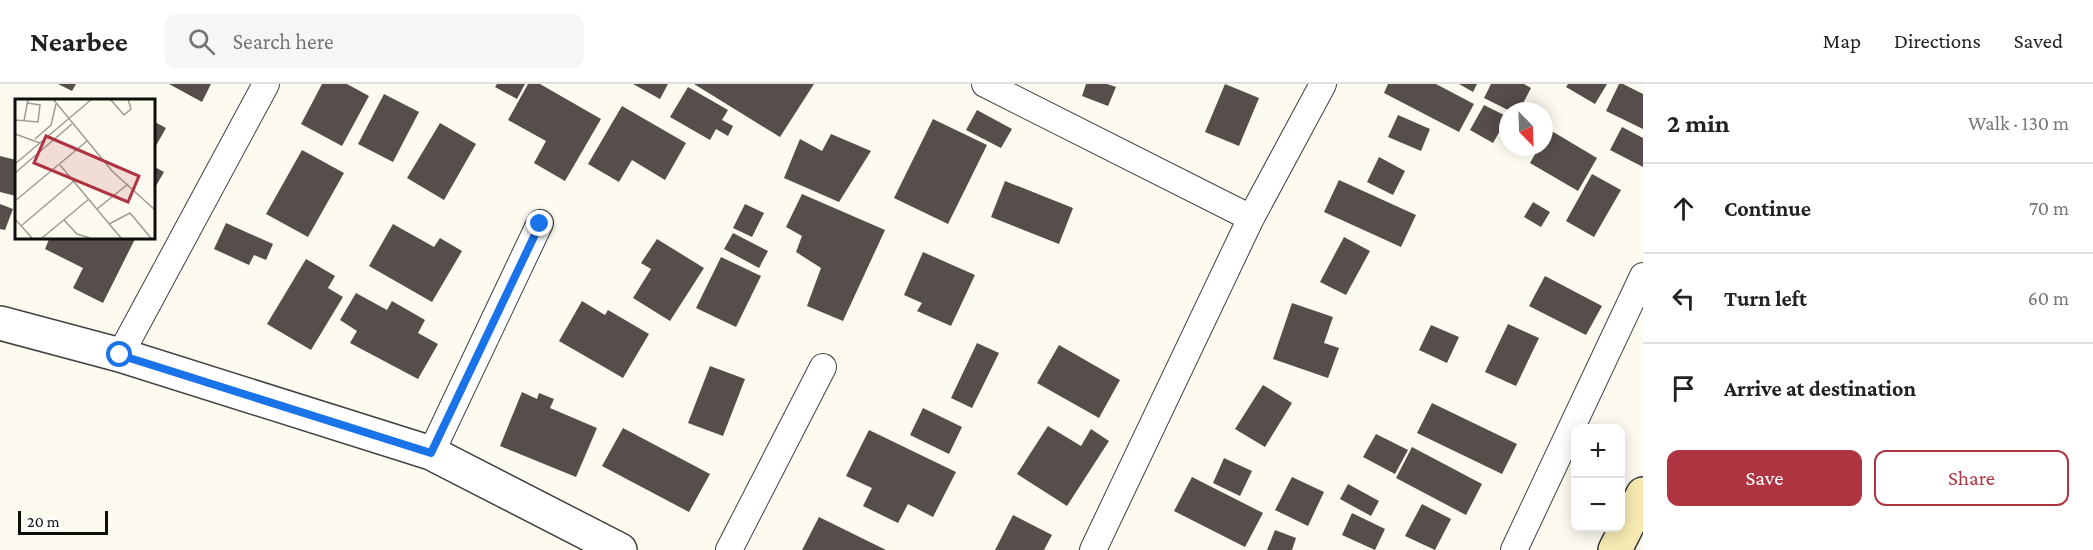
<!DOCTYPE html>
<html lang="en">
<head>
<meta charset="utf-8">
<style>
  body { margin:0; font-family:"Crimson Pro",serif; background:#f6f6f6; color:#222 }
  .controls { position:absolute; right:18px; bottom:18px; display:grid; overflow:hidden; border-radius:12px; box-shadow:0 3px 15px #0003 }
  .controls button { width:54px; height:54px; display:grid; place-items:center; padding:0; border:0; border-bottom:2px solid #e0e0e0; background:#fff; color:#222; font:30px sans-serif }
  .compass { position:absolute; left:1499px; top:18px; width:54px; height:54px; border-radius:50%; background:#fff; box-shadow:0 3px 15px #0003; rotate:157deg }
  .scale { position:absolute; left:18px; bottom:15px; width:90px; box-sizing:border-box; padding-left:6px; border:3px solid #0e0e0e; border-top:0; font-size:16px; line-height:21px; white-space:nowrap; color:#0e0e0e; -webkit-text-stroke:4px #fff; paint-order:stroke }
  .stop { position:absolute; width:18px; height:18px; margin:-14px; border:4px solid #1a73e8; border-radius:50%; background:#fff }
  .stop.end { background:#1a73e8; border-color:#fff; box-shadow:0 2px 6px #0008 }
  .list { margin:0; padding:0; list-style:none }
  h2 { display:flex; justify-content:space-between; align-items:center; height:78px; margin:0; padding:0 24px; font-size:26px }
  h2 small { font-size:20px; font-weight:400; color:#767676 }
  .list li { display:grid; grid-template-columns:39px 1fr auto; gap:18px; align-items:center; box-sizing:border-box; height:90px; padding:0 24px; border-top:2px solid #e0e0e0 }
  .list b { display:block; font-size:22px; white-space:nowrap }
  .list em { font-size:20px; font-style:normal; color:#767676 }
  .actions { display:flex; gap:12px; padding:18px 24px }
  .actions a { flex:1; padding:14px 0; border:2px solid #af3442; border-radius:12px; text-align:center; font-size:21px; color:#af3442 }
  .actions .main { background:#af3442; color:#fff }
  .icon { flex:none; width:33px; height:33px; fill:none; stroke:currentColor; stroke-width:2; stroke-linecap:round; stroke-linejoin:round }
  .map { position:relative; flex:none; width:1643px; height:466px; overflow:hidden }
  header { display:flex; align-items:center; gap:36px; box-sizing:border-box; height:84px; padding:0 30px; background:#fff; border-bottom:2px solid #e0e0e0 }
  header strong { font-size:28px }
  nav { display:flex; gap:33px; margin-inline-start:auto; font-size:21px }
  .search { width:420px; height:54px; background:#f6f6f6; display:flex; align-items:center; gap:15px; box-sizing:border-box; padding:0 21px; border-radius:12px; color:#767676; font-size:22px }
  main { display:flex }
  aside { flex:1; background:#fff }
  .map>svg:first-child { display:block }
  .building { fill:#554e4b }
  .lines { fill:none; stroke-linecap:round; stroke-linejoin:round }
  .minor-casing { stroke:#414141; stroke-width:28 }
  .tertiary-casing { stroke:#414141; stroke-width:36 }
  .secondary-casing { stroke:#303030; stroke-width:36 }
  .minor { stroke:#fff; stroke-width:26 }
  .tertiary { stroke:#fff; stroke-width:33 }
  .secondary { stroke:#f6eab2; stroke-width:33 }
  .route { stroke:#1a73e8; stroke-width:8 }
  .inset-road { fill:none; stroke:#9d9c96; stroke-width:1.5 }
  .view { fill:#af3442; fill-opacity:0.15; stroke:#af3442; stroke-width:3 }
  .inset-edge { fill:none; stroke:#0e0e0e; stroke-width:3 }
</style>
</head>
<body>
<header>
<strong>Nearbee</strong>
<div class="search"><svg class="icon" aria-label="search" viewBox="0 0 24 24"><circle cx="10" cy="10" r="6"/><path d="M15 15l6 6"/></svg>Search here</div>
<nav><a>Map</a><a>Directions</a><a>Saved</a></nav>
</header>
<main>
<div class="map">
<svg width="1643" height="466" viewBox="0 0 1643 466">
  <rect width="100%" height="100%" fill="#fdfaf0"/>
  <path class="building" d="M 58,0 L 76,0 L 72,7 Z
    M 169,0 L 211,0 L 202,18 Z
    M 322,0 L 347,0 L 369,12 L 342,62 L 301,40 Z
    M 497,0 L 525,0 L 517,15 L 495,3 Z
    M 528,0 L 540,0 L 601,35 L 565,97 L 534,79 L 546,57 L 508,36 Z
    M 633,0 L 668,0 L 660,15 Z
    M 694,0 L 814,0 L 780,53 Z
    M 1086,0 L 1107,0 L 1116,3 L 1108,22 L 1082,12 Z
    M 1225,0 L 1259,14 L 1239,62 L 1205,48 Z
    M 1388,0 L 1436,0 L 1474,20 L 1459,48 L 1384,9 Z
    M 1459,0 L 1477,0 L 1473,8 Z
    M 1491,0 L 1524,0 L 1531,4 L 1519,27 L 1510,27 L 1484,14 Z
    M 1568,0 L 1607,0 L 1595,20 L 1566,3 Z
    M 1619,0 L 1623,0 L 1643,10 L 1643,45 L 1606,27 Z
    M 688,3 L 728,26 L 722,36 L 733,42 L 728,52 L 716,45 L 710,56 L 670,33 Z
    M 384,10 L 419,28 L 393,78 L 358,60 Z
    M 1484,21 L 1508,33 L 1493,59 L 1470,46 Z
    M 622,22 L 686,59 L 665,96 L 632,76 L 619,98 L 588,80 Z
    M 977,26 L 1012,45 L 1001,64 L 966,46 Z
    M 1398,31 L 1430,45 L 1421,67 L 1388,53 Z
    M 933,35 L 987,61 L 948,140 L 894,114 Z
    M 153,37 L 166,44 L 153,67 Z
    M 440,39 L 476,60 L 444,116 L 407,94 Z
    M 1622,43 L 1643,54 L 1643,83 L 1610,66 Z
    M 1550,46 L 1597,74 L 1578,107 L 1530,79 L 1539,63 L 1544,63 L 1544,55 Z
    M 831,50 L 871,67 L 839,118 L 784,94 L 800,55 L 822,67 Z
    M 302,66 L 344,89 L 308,153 L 266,130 Z
    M 0,72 L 16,76 L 16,112 L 0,108 Z
    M 1379,73 L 1405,87 L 1393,111 L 1367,98 Z
    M 153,82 L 164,88 L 153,107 Z
    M 1592,90 L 1621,106 L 1594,153 L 1566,137 Z
    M 1339,96 L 1416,131 L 1401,163 L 1324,128 Z
    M 1005,97 L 1073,124 L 1059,160 L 991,133 Z
    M 802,110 L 885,146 L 843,237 L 807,222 L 821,184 L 796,168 L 802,152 L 786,143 Z
    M 1533,118 L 1550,128 L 1541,143 L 1524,133 Z
    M 0,120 L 13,125 L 5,146 L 0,145 Z
    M 745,120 L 764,129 L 752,153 L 733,144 Z
    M 226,139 L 273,160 L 266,176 L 254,171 L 249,181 L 214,165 Z
    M 393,140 L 434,163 L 440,154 L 462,167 L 432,218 L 369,182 Z
    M 733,149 L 768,167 L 759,184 L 724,165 Z
    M 50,153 L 131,153 L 135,155 L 103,219 L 73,204 L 83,184 L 45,165 Z
    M 1344,153 L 1370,167 L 1346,211 L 1320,198 Z
    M 657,155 L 704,184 L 670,237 L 633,214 L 651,185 L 641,179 Z
    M 923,168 L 975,191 L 951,242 L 917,227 L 922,219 L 904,211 Z
    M 721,173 L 761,192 L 736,243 L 696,224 Z
    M 306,175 L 335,192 L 328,204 L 343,213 L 311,266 L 267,240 Z
    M 1545,192 L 1602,222 L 1586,251 L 1529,222 Z
    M 356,209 L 387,226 L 392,217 L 425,236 L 418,249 L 438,260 L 418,295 L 350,259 L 357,247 L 340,236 Z
    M 582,217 L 605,231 L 608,226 L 649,250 L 623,294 L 559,257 Z
    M 1292,219 L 1333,233 L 1324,259 L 1339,264 L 1328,294 L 1273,275 Z
    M 1508,240 L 1539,254 L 1516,302 L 1485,288 Z
    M 1431,241 L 1459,253 L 1447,279 L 1419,266 Z
    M 977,259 L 999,269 L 972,324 L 951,314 Z
    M 1059,261 L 1120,296 L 1099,334 L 1037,299 Z
    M 710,282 L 745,295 L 723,352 L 688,339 Z
    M 1263,301 L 1292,319 L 1265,363 L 1235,345 Z
    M 522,308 L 537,315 L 539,309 L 554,315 L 550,324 L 597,344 L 576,393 L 500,362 Z
    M 1432,319 L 1517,360 L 1502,390 L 1417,349 Z
    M 923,324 L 962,343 L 949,370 L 910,351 Z
    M 1048,342 L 1081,362 L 1091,345 L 1109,357 L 1067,422 L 1017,390 Z
    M 623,344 L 710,390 L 689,428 L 602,382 Z
    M 869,346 L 956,388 L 933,433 L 908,420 L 898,439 L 863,422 L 872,404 L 846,392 Z
    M 1376,350 L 1408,366 L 1395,390 L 1363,373 Z
    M 1412,363 L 1482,400 L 1466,431 L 1396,394 Z
    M 1224,374 L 1252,387 L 1240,412 L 1213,399 Z
    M 1192,393 L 1263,429 L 1245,463 L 1174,427 Z
    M 1292,393 L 1324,408 L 1308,442 L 1275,426 Z
    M 1348,400 L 1379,417 L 1371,432 L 1340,415 Z
    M 1422,420 L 1451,435 L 1435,466 L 1405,452 Z
    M 1352,429 L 1385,445 L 1375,466 L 1342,451 Z
    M 1013,431 L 1052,451 L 1044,466 L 995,466 Z
    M 819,433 L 886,466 L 802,466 Z
    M 1275,446 L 1296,454 L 1292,466 L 1267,466 Z"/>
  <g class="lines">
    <g class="minor-casing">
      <path id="minor" d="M 985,0 L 1251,134
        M 120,271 L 266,0
        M 431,369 L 540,139
        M 729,466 L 823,283
        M 1093,466 L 1251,134 L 1323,0
        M 1514,466 L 1643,192"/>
    </g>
    <g class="tertiary-casing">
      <path id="tertiary" d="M 0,239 L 120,271 L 431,369 L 620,466"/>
    </g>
    <g class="secondary-casing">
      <path id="secondary" d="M 1615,466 L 1643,410"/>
    </g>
    <use href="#minor" class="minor"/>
    <use href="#tertiary" class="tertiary"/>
    <use href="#secondary" class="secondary"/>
  </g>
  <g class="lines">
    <path class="route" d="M 120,271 L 431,369 L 540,140"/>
  </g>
  <g transform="translate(15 15)">
    <rect width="140" height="140" fill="#fdfaf0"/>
    <path class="inset-road" d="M 38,0 L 97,72 L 140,111M 95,0 L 109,16 L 116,10 L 113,0M 0,21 L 23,23 L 25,6 L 12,4M 9,22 L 13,0M 0,35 L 25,44M 20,40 L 36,26 L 41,5M 0,65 L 77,0M 45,66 L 106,139M 0,74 L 57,25M 0,102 L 72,42M 82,110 L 113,85M 0,120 L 17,139M 49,121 L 62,135 L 75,139M 94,125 L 115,114 L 136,139M 6,127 L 59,82M 27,139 L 74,100"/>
    <path class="view" d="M 31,37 L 124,77 L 113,103 L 19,64 Z"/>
    <rect width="140" height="140" class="inset-edge"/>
  </g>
</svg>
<div class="controls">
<button>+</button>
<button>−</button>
</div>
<svg class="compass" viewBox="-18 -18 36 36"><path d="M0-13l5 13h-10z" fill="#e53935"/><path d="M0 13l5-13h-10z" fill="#767676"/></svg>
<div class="scale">20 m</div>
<div class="stop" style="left:120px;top:271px"></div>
<div class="stop end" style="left:540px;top:140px"></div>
</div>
<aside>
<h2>2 min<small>Walk · 130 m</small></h2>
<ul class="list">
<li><svg class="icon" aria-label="ahead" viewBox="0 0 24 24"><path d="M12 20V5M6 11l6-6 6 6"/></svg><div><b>Continue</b></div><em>70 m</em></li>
<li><svg class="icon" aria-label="left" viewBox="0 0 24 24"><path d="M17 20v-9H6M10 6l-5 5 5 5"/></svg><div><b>Turn left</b></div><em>60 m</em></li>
<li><svg class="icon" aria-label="arrive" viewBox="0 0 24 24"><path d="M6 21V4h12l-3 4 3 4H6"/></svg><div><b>Arrive at destination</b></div></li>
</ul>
<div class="actions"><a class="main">Save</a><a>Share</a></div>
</aside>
</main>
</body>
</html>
